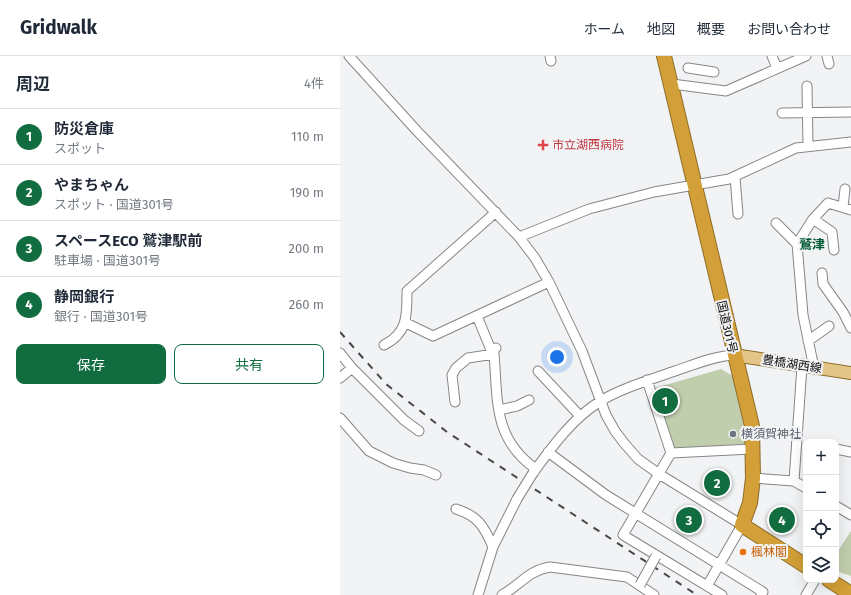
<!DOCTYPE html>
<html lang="ja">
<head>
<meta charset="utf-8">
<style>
  body { margin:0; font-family:"Fira Sans","Noto Sans JP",sans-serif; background:#f6f6f7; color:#1f2937 }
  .controls { position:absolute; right:12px; bottom:12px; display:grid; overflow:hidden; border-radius:8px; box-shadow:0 4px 16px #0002 }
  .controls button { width:36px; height:36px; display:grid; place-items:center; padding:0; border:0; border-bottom:1px solid #e0e1e3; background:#fff; color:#1f2937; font:20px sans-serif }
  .you { position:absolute; left:217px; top:301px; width:14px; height:14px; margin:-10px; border:3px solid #fff; border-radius:50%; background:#1a73e8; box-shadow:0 0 0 6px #1a73e833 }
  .badge { display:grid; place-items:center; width:26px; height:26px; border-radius:50%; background:#116c40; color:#fff; font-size:13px; font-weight:700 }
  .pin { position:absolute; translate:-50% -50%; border:2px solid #fff; box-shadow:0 1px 4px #0006 }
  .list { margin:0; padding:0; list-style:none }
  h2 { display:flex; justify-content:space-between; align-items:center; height:52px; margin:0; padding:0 16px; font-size:17px }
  h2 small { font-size:13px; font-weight:400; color:#747a83 }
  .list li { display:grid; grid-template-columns:26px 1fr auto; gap:12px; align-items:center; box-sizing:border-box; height:56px; padding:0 16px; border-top:1px solid #e0e1e3 }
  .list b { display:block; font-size:15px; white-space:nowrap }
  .list p { margin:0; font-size:13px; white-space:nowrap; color:#747a83 }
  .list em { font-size:13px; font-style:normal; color:#747a83 }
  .actions { display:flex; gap:8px; padding:12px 16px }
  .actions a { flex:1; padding:9px 0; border:1px solid #116c40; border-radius:8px; text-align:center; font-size:14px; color:#116c40 }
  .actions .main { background:#116c40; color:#fff }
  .icon { flex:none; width:22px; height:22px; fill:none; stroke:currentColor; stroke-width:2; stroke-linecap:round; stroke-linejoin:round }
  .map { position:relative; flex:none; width:511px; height:539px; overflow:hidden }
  header { display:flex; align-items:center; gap:24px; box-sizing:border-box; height:56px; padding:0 20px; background:#fff; border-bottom:1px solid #e0e1e3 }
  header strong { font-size:19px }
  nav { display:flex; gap:22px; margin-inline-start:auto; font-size:14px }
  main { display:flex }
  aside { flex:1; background:#fff }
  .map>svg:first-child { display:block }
  .green { fill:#c1ceae }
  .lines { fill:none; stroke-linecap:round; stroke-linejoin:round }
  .minor-casing { stroke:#858688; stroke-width:11 }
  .major-casing { stroke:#8e6d2a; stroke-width:14 }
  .highway-casing { stroke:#8e6d2a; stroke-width:16 }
  .minor { stroke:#fff; stroke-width:9 }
  .major { stroke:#e4c588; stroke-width:12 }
  .highway { stroke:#d29f38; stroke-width:14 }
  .rail { stroke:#474849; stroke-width:2; stroke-dasharray:7 7; stroke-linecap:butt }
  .minor-bridge-casing { stroke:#858688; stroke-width:11; stroke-linecap:butt }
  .minor-bridge { stroke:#fff; stroke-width:9 }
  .health-dot { fill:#e0444e; stroke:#f2f3f5; stroke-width:1.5 }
  .worship-dot { fill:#6b7280; stroke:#f2f3f5; stroke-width:1.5 }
  .food-dot { fill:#e8710a; stroke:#f2f3f5; stroke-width:1.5 }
  .labels { text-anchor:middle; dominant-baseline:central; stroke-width:4; stroke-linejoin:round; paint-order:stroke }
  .health-label { font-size:12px; fill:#be3a42; stroke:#f2f3f5; text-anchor:start }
  .street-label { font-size:12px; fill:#0f0f10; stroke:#f2f3f5 }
  .worship-label { font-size:12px; fill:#5b616d; stroke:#f2f3f5; text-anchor:start }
  .food-label { font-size:12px; fill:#c56008; stroke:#f2f3f5; text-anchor:start }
  .neighbourhood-label { font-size:13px; font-weight:bold; fill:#005932; stroke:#f2f3f5 }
</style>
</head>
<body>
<header>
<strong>Gridwalk</strong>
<nav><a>ホーム</a><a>地図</a><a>概要</a><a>お問い合わせ</a></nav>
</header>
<main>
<aside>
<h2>周辺<small>4件</small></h2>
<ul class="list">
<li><span class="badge">1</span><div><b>防災倉庫</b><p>スポット</p></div><em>110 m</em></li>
<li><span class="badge">2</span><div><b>やまちゃん</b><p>スポット · 国道301号</p></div><em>190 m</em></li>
<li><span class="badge">3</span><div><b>スペースECO 鷲津駅前</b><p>駐車場 · 国道301号</p></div><em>200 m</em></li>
<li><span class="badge">4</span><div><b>静岡銀行</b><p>銀行 · 国道301号</p></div><em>260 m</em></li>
</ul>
<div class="actions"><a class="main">保存</a><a>共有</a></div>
</aside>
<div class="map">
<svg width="511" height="539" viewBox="0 0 511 539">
  <rect width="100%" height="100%" fill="#f2f3f5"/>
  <path class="green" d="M 381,313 L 393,320 L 403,366 L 405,388 L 337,393 L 333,391 L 315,335 L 315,332 Z
    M 511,475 L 511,520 L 496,515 L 496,498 Z"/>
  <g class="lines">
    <g class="minor-casing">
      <path id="minor" d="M 9,0 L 77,75 L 179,181 L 195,202 L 209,226 L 242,295 L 266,359 L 275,375 L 284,387 L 298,403 L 319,418 L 402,469 L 367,530
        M 210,0 L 211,5
        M 432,0 L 437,12
        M 487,0 L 489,8
        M 348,12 L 374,16
        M 332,28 L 386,35 L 466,0
        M 467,30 L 468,90
        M 442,57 L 511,56
        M 395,121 L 398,158
        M 503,151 L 505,133
        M 473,163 L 492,176 L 494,194
        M 436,167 L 457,188
        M 179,181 L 249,153 L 314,136 L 389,123 L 456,92 L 511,86
        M 482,217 L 483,228 L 503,256 L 511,272
        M 137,260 L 151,294 L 156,292
        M 66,267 L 93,280 L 209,226
        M 468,285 L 489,270
        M 44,289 C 68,277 67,259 67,235 L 156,156
        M 0,297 L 12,312 L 0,322
        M 12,312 L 64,364 L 79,375
        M 474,312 L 463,259 L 457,188 L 473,163 L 488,147 L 511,154
        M 198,315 L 240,360
        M 307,324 L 331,397 L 283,479 L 382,539
        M 115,346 L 112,319 L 116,312 L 128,302 L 154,298 C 158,345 153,383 196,413
        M 159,354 L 177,350 L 189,344
        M 0,362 L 29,395 L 53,407 L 70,412 L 84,414 L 96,419
        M 496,393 L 511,396
        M 208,396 L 266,439 L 423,536 L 421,539
        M 331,397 L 412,393
        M 193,417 C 212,391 231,364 259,346 C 279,333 312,323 335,315 C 353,309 374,300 394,299
        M 413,422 L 454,425 L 466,432
        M 454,425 L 462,310
        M 496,450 L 511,459
        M 116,453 C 138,460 144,470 153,491
        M 138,539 L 153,491 L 177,443
        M 162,539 C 180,529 189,514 210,511 L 287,521 L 314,539
        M 466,539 L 475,524"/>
    </g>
    <g class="major-casing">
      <path id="major" d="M 394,299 L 511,317"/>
    </g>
    <g class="highway-casing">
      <path id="highway" d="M 324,0 L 412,370 L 413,422 L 410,447 L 402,469 L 466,510
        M 489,524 L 511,538"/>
    </g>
    <use href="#minor" class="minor"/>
    <use href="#major" class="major"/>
    <use href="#highway" class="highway"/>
    <path class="rail" d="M 0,276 L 46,328 L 107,376 L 357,539"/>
    <g class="minor-bridge-casing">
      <path id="minor-bridge" d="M 177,443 L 193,417
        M 300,529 L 316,500"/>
    </g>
    <use href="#minor-bridge" class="minor-bridge"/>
  </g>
  <path class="health-dot" d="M201 83h4v4h4v4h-4v4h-4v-4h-4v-4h4z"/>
  <circle class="worship-dot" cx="393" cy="378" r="4"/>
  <circle class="food-dot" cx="403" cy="496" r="4"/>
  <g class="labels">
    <g class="health-label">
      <text x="212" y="89">市立湖西病院</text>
    </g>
    <g class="street-label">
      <text transform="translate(387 271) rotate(77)">国道301号</text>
      <text transform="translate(452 308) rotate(9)">豊橋湖西線</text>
    </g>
    <g class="worship-label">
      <text x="401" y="378">横須賀神社</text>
    </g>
    <g class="food-label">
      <text x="411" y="496">楓林閣</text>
    </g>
    <g class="neighbourhood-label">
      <text x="472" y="188">鷲津</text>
    </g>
  </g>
</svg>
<div class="controls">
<button>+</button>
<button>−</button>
<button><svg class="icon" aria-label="locate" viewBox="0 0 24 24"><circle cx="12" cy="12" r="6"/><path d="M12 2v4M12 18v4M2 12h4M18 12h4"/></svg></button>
<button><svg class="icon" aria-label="layers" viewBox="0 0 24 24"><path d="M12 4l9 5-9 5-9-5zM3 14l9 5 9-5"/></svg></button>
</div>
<div class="you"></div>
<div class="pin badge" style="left:325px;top:345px">1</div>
<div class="pin badge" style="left:377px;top:427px">2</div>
<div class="pin badge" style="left:349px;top:464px">3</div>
<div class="pin badge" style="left:442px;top:464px">4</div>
</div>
</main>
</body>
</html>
